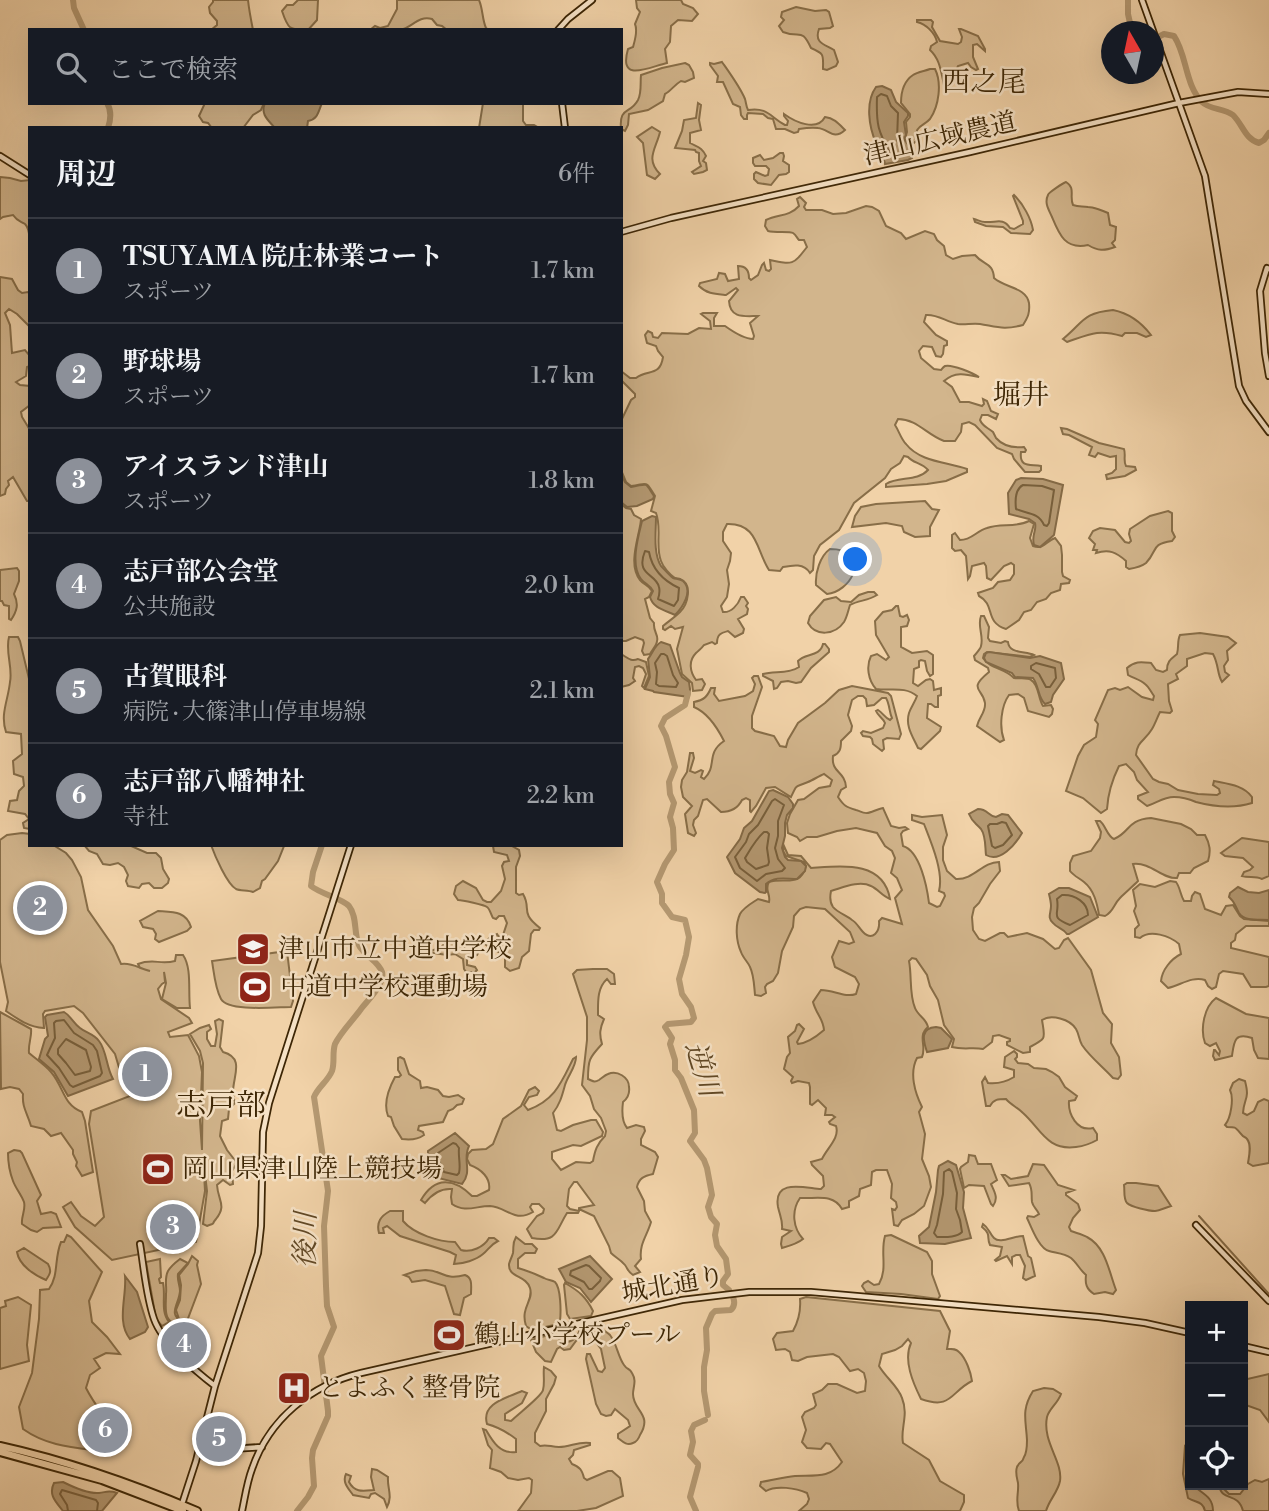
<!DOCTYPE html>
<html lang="ja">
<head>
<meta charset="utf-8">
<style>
  body { margin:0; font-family:"Libre Bodoni","Noto Serif JP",serif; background:#20242c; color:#f1f3f6 }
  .controls { position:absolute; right:21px; bottom:21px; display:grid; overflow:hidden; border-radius:0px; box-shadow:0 7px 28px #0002 }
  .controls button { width:63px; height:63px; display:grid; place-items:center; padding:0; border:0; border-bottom:2px solid #363941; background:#171b24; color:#f1f3f6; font:35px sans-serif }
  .compass { position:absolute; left:1101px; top:21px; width:63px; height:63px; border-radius:50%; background:#171b24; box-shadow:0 7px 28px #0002; rotate:351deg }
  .you { position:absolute; left:856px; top:560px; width:24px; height:24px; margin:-18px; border:5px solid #fff; border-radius:50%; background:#1a73e8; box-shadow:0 0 0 10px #1a73e833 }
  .badge { display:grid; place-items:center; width:46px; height:46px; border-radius:50%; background:#8c9099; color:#fff; font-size:23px; font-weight:700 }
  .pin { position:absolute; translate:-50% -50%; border:4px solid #fff; box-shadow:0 2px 7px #0006 }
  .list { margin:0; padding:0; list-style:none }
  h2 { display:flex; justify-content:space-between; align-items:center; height:91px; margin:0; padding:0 28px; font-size:30px }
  h2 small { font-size:23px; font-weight:400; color:#9ea1a6 }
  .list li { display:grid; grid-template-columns:46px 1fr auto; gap:21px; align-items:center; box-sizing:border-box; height:105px; padding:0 28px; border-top:2px solid #363941 }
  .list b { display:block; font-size:26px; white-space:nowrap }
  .list p { margin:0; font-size:23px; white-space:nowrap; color:#9ea1a6 }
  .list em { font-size:23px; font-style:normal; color:#9ea1a6 }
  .icon { flex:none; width:38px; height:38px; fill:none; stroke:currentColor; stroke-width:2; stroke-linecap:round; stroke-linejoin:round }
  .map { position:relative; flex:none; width:1269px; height:1511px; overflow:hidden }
  .search { position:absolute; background:#171b24; box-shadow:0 7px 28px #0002; left:28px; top:28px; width:595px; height:77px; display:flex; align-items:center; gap:18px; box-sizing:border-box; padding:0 24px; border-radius:0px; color:#9ea1a6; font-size:26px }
  .panel { position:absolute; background:#171b24; box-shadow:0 7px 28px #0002; left:28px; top:126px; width:595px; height:721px; border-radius:0px }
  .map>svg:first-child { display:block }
  .green { fill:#d2b58c; stroke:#886e48; stroke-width:2 }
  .water { fill:#b49871; stroke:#846a46; stroke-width:2 }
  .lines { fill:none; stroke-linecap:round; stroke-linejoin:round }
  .shore { stroke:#785f3b; stroke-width:2 }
  .stream { stroke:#846a46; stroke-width:2 }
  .river { stroke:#b49871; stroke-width:6 }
  .secondary-casing { stroke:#3d2605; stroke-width:8 }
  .highway-casing { stroke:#3d2605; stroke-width:10 }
  .secondary { stroke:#f6e2c6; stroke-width:4.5 }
  .highway { stroke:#f1d2a8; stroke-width:6 }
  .labels { text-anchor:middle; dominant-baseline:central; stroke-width:5; stroke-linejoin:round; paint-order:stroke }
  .street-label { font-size:26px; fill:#3d2605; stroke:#f6e2c6 }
  .poi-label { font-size:26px; fill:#3d2605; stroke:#f6e2c6; text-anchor:start }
  .neighbourhood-label { font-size:28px; fill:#3d2605; stroke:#f6e2c6 }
  .water-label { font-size:28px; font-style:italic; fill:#614825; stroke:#f6e2c6 }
  .quarter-label { font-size:30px; fill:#3d2605; stroke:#f6e2c6 }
</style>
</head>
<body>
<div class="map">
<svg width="1269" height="1511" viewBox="0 0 1269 1511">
  <rect width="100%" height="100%" fill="#f1d2a8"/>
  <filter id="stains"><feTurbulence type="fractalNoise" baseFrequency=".00286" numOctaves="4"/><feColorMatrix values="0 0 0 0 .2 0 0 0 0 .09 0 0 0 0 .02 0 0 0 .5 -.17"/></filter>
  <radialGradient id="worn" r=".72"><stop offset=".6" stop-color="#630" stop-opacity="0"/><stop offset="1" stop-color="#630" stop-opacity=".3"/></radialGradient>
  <path class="green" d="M 213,0 L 248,0 C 249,10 251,20 253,30 L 211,30 L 217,25 L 217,21 L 210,13 L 209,7 L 213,2 Z
    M 298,0 L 318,0 L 317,20 L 308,30 C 289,30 288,29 282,11 L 287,5 L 293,5 Z
    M 397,0 L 479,0 C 483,9 482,19 486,28 L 489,30 L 447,30 L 442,26 L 437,25 L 432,19 C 418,15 412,28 400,30 C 390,31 379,30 370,30 L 375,26 L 380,28 L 388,26 L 397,9 Z
    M 636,0 L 681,0 L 683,4 L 693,8 L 698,14 L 692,21 L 678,20 L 671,26 L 670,42 L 665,49 L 667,63 C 649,67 618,84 628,49 L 633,47 C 635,40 638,31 635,24 L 640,12 L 637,8 Z
    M 796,7 L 815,11 L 826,10 L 829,12 L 833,26 L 830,28 L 819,29 C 814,43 824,44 834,50 L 838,62 L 836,66 L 827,70 L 823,69 C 823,55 825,54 811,48 C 801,27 801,39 783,32 L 779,26 L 784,20 L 781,17 L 782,12 Z
    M 917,20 L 931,20 L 933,22 L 932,27 L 940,41 L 958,44 L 961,42 L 962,37 L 959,29 L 961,29 L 978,36 L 985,49 L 985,51 L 977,44 L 973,45 L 973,57 L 978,69 L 976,70 L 971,67 L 968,63 L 958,66 C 954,75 956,83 944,85 C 941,72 940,59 930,50 L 931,46 L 937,42 C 935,33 926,24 917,22 Z
    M 722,62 C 729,72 740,87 745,99 C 746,102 746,106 748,110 C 768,107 770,117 785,125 L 787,125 L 788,121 L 784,116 L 784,114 C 795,122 817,132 825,117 C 834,118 839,124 845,130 C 833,141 829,129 818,128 C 812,127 805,128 799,129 L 798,132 L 794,133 L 785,129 L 776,129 L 773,119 L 768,118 L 763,114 L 748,113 L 747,115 L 747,119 L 744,119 L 741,115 L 740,107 L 733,104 L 723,82 L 717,82 L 718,76 L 710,65 L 710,63 L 714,64 Z
    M 685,63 L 689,65 L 693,72 L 694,78 L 685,82 L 681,81 C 674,85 671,91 665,94 L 663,101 L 648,110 L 629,114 L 628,125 L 625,131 L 621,129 C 619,106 630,115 638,100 C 642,92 640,83 641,75 L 662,68 Z
    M 930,69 L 935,69 C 942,83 939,106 930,119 C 923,127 914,125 916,141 L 913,144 L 908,143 L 905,139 L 907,132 L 906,122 L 910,117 L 910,114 L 901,103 C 901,93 904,81 913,75 C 917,72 925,71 930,69 Z
    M 205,103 L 264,103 L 261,110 L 253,115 L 243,128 L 212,128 L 208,123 L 203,122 L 199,116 Z
    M 483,103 L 523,103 L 523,121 L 526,125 L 534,125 L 539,128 L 479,128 Z
    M 698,103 L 701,105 L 699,120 L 701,130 L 690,133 L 690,143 C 697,147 702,147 706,156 L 703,161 L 706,163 L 707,170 L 703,172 L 694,174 L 692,172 L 701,166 L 699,161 L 699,153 L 696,152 L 695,150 L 675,148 L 682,131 L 684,120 L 696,118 Z
    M 652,127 L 660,132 C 656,149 645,159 660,174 L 655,179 L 647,175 L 643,143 L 637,137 Z
    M 780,153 L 783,153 L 784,156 L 783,161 L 789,165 L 789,172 L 786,174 L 779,175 L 771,185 L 758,183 L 754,179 L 754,174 L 756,172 L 765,176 L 768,175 L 769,169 L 766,166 L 755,166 L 753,163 L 753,158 L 760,155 L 764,160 L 773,158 Z
    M 0,177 L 10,178 L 21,181 L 30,180 L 30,242 C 29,237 30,229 25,224 C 20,221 17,221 13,215 L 3,217 L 0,219 Z
    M 1066,182 C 1076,188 1069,196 1073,205 C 1079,207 1082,206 1088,207 C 1093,207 1104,211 1108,213 L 1110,225 L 1116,227 L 1115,240 L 1112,243 L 1115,247 C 1104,251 1098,251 1088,245 C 1065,250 1059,234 1052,217 C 1049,210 1044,203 1048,195 C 1048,193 1063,183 1066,182 Z
    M 1014,195 C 1023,204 1031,218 1033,230 L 1030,234 L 1011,233 L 1003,227 L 986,226 L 975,222 L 974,219 C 978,220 981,222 985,222 C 996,223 1003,217 1010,228 L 1014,229 L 1023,224 L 1023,221 L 1013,196 Z
    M 800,197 L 806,203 L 804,207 L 806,210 L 822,210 L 833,214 L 846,213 L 866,206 L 872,207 L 879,211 L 886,226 L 901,233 L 906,239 L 925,231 L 934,234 L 937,240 L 944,246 L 946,255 L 953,259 L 962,256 L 975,255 C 984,266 993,262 994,278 C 1005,288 1026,287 1029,303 C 1030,313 1028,317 1023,325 C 1004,330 998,327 980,324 C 972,323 965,325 958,324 C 946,322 938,314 926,315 L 924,322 L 936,335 L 947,341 L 947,345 L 944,346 L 943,354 L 941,357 L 936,356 L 932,347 L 923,346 L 919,351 L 921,358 L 934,369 L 941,370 C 942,369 943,367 945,366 C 952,364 973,373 979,377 C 966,374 955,371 944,381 L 952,387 L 960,402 L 969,402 L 982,406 L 984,404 L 983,399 L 987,401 L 991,411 L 998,414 L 996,419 L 988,415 L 982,415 L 980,420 C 983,427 987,427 993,432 C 994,434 995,436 996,438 C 1003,446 1014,448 1024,447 L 1026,450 L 1025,452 L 1021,452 C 1019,468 1030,464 1041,466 L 1041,470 L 1039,472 L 1025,472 L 1014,459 L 1012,454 L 997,448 L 975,425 L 969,422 L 962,424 L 961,432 L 955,441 C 953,441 946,441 944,441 C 927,435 917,419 898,419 L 895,425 C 899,431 901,439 906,444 C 920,462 947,462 967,469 L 967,472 L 946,481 L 927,484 L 886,487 L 886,484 C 899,476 917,482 928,470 C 922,463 913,463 908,457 L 904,456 L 900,463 L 891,469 L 885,478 L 854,503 L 839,530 L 820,545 L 814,556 L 813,570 L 810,573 C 804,563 793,565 783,567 L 780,571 L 769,570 C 756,550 758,523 727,524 L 723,532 L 723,541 L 731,553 L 730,561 L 727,570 L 729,584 L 727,597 L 721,606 L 723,612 C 731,613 738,605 741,597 L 744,597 L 748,603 L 746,606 L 748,609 L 747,614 L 738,619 L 744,629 L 743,633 L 735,637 L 728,631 C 721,633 717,634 717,643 L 715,644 L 712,642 L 704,645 C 702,648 699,650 696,653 C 688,661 690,672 696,680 L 702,679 L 705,684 L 702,690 L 693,691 L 692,683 L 682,674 L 677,649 L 683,627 L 675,629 L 671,626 L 665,630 L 663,629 L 663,626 C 669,621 675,617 680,612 C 688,604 693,584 680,579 C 679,578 677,579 675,578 C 670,575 663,567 661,561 C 655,546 662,528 656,513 L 651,511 L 655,496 C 645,479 648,484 631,486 L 626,482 L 621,470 L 621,421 L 631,400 L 635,397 L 635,394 L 621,380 L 621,371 L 630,378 L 636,378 C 648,369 660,377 663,357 L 658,351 L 656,346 L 647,343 L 645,335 L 648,331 L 652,333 L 653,337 L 658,338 L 662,333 L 688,334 L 699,328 L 711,329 L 710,321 L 701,314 L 703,313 L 717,313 L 714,318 L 714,326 L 725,326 C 732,331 744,339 753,339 L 754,336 L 750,323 L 758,316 C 745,316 730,319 729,301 L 738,290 L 736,288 L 726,295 C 715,294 707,294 699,286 L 700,283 L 717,279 L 719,273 L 725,274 L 728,281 L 739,279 L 738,266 C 746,266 749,271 749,278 L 751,280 L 758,275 L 762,265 L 764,263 L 766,270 L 769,271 L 771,269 L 770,260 C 793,265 793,265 807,247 L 804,240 L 799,240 C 797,238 796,235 793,233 C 790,231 775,233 768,231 L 765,226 L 766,220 C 778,214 789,217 799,206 L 797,199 Z
    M 0,277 L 12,279 L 18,290 L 22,293 L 28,292 L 30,294 L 30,327 L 17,314 L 9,309 L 5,313 L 10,325 L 12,353 L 25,350 L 30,356 L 30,366 L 27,367 L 26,376 L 16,382 L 20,385 L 30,386 L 30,405 L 21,412 L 22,417 L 30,430 L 30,501 L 27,501 L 13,477 L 8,481 L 9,485 L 6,489 L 5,494 L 0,496 Z
    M 1113,310 C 1128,313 1141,322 1151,335 L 1146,337 L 1137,333 L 1125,333 L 1122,336 C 1098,329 1090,334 1067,342 L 1063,339 C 1084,322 1082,313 1113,310 Z
    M 1061,428 L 1067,429 L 1099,443 L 1124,449 C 1126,455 1123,461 1126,466 L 1135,467 L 1136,470 L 1125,476 L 1107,479 L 1106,475 L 1112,473 L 1116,469 L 1116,456 L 1110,457 L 1098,453 L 1095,457 L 1089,455 L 1092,447 L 1069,435 L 1063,434 Z
    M 925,501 L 932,509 L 939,510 L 930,527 L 930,536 L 915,537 L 904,532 L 902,526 L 886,523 L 852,527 L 855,516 L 861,507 L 876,504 Z
    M 621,504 L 626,508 L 631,509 L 634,515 L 641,519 C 640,535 627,564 640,580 C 644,585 649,585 652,591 L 649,597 L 645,599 L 650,618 L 654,623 C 653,632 659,635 657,641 C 657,645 652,650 650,654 L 644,655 L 642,651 L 644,643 L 643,640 L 635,637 L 626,641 L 621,641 Z
    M 1168,511 L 1172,513 L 1172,531 L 1175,537 L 1172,541 C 1150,544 1158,551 1146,563 C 1141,567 1135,568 1129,569 L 1126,567 L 1126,561 C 1116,552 1109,549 1096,553 L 1097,550 L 1093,550 L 1095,544 L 1089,538 L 1093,531 L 1100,528 L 1115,530 L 1125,542 L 1129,543 L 1131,541 L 1129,534 L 1130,529 L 1150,516 Z
    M 1029,521 L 1034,524 L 1030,538 L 1033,546 C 1044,550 1046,541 1055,538 L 1061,546 L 1062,555 L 1062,572 L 1063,576 L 1070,580 L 1069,583 L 1061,584 L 1060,590 L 1051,593 L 1046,599 L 1037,602 L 1031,610 L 1024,612 L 1019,620 L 1006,629 C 984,622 996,605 979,596 L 978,593 L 993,588 L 998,582 L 1010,580 L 1014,574 L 1014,565 L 1011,563 L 1004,566 L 991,580 L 987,578 L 986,566 L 984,563 L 972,566 L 970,576 L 968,579 L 966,556 L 961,550 L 955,551 L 952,548 L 952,535 L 955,533 L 960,540 C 972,540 976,531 987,528 C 1001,523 1015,528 1029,521 Z
    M 830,549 C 849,549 853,556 853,574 C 849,584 838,593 827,594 L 816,585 C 815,573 820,556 830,549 Z
    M 17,568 L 19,571 L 19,581 L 14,594 C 19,604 17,611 11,620 L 9,619 L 9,606 L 4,605 L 2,601 L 0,601 L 0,570 Z
    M 868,592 L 874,592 L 877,595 C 868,601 859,600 850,605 C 848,611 847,617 844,622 C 835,635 816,637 808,623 L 810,616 L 824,600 L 836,597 L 841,601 L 851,602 L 859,595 Z
    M 896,606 L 898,606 L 900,616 L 903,617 L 907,615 L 909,620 L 907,626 L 901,627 L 901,647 L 912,653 L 927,651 L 933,655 L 933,674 L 930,676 L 927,671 L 925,661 L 921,660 L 919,661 L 919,667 L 914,669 L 913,683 L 918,686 L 926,680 L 930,679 L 933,681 L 934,690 L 941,688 L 941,695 L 938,696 L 938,707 L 935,707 L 931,704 L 928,704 L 927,718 L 941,727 L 940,731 L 921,749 L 918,748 C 913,737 905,726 909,713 C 911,707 915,702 917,696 C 905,686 891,691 876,689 C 868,680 866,666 871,656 L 877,654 L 886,660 L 889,657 L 876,635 L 875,621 L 883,612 L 892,610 Z
    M 981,616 L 984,616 L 989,627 L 988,638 L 990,641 L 1001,643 L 1005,641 L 1008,642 C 1009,654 1025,651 1034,655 L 1030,657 L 987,652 L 984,654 L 983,658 C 990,669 1005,668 1014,678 C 1019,679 1027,677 1031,680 C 1039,684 1038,699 1043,706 L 1051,705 L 1053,709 L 1052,714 L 1049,717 L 1028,711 L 1024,698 L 1018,694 L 1009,695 C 1001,706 999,727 1004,740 L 1000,742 L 977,726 C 979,717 986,712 985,703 C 983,688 967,690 989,672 L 988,668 L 975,660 L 974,656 C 975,655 981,648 981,646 C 984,636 977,626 981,616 Z
    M 1200,633 L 1228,637 L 1236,643 L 1227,651 L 1228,660 L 1224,666 L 1225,672 L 1229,675 L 1222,682 C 1217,674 1219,665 1213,654 L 1205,653 L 1187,659 L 1187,666 L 1176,674 L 1178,679 L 1168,684 L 1169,701 L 1172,711 L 1170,713 L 1160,712 C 1157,718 1155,724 1152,729 C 1145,741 1137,741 1136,755 L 1153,779 L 1159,782 L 1168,784 L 1178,790 L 1198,794 L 1217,795 L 1220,793 L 1219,789 L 1213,785 L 1214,781 C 1228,784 1243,785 1252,797 L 1252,803 C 1233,809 1215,807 1196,802 C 1189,799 1182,797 1174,797 C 1163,797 1157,803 1147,806 L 1138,799 L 1138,796 L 1148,792 L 1137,780 L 1134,772 L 1126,764 L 1119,766 C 1112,780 1108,793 1107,809 L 1101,813 L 1083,798 L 1066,791 L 1078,756 L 1084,745 L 1096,737 L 1098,724 L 1095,720 L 1108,690 L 1115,688 L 1120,690 L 1128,687 L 1142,697 L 1153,700 L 1154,696 C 1151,692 1149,687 1145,684 C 1141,680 1133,678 1128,675 L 1127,668 C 1135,661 1141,662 1151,663 L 1156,670 L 1163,672 L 1167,670 C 1167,661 1171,659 1177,654 C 1179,647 1177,641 1180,635 Z
    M 9,637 L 18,637 L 20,641 L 30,683 L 30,829 L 24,828 L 23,823 L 29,819 L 25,814 L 8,811 L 10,801 L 17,800 L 19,791 L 24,786 L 23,777 L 14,774 L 13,761 L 22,754 L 21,734 L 6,732 C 0,714 8,701 10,682 C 13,667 5,652 9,637 Z
    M 823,644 L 825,644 L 829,649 L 829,652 L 811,668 L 801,682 L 796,683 L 788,681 L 781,682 L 777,688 L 774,689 L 773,681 L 763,676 L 763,674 C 775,671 789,674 799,667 L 798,661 C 805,653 820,657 823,644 Z
    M 621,654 C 628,658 631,662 638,659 L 646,662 L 649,676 L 644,688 L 642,686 L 646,674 L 643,668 L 639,666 L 635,667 L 633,678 L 635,681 L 629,685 L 621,687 Z
    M 754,676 L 758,676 L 762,687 L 752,716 L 752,728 L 755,731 L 774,736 L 780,746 L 786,747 L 788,740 L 798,723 L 825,703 L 839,690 L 852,686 L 888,693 L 891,696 L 901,734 L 899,739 L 887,738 L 883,740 L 884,749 L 882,751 L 873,744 L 872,739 L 870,737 L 863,736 L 861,733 L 863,731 L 871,733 L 883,728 L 885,723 C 883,718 878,716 876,711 L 878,710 C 883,713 885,718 890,720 L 892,718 C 889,712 890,705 886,698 L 882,698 L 874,705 L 867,706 L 866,699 L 863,696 L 858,696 L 852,700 L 848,715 L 852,726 L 851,731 L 841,741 C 841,749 840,753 833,756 C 831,773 845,771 846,787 L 841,790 L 838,797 C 844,806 846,807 856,810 C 857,810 865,814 867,813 C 871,813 877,809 883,808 L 891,826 L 899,828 L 905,827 L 908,829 L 903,831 L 901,834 L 903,846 C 920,851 927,887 929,903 L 937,907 L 940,906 L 945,896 L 944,893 L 939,891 C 944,872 931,842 924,824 L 912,820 L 912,815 L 922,817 L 942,815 L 947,835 L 943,847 L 943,860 L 947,871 L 956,879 C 974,880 982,862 999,862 L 1000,871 L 990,884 L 979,903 L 974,908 L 972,917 L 973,930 L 979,939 L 985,941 L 1000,933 L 1004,933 L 1008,937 L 1027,933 L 1043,939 L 1055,949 L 1059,948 L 1064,940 L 1068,938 L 1091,970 L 1103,1013 L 1112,1024 L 1111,1043 L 1119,1057 L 1121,1075 L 1118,1079 L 1113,1078 C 1103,1067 1090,1057 1082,1045 C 1079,1040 1079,1034 1076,1029 C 1070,1019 1051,1014 1042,1020 C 1045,1039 1047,1038 1030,1047 L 1030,1052 L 1023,1053 L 1007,1045 L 1007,1042 L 1010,1041 L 1010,1039 L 999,1035 L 993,1036 L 992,1042 L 983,1049 C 973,1047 963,1050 952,1047 L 954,1039 L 944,1025 L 938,1000 L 930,986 L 927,975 L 916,959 L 912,958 L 909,961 C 912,976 909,994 915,1008 C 918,1016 926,1018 928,1027 C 917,1036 927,1046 922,1057 L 917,1058 C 909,1073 915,1093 922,1107 L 919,1112 L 925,1134 L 922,1159 L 929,1176 L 931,1187 L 924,1206 L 914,1214 L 902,1220 L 898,1226 L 894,1225 L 892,1209 L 895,1210 L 897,1207 L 896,1202 L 891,1198 L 892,1184 L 887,1170 L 876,1170 L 872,1172 L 871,1185 L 860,1189 L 859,1196 L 849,1201 L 849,1207 L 842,1209 C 833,1193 816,1199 800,1198 C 791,1211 793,1228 803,1239 C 797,1244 789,1246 782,1248 L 781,1244 L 782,1237 L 791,1231 L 782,1229 C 783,1221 780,1216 778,1207 C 773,1178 805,1188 821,1189 L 824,1186 L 823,1176 L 812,1165 L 811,1162 L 822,1159 C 827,1148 840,1138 836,1126 L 830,1124 L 829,1122 L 835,1117 L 832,1115 L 825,1115 L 826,1108 L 818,1100 L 812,1105 L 810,1104 L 810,1087 L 809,1083 L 798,1081 L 792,1083 L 791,1081 L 793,1077 L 784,1069 L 787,1057 L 790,1053 L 788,1037 L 795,1031 L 797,1025 L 799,1024 L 804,1029 L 797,1042 L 798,1044 C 808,1043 816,1037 824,1030 C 823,1018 816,1014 813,1002 L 821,990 C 834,990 845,998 856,994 L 859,984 L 855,977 L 835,967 L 832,957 L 839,941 L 849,944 L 854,942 L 850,932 L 825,909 L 806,907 L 800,909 L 794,916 L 793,927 L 782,951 L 778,973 L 773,981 L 767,984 L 765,987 L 766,993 L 761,996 L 755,995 C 754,985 754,975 750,967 C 748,962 743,958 741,952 C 736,941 735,925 740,914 C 744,907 752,903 758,899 L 769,902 C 771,894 764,890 769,882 C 786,877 800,888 806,866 L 804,862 L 786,856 L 783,851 L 784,846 L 788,855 L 801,856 L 811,868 C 841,866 883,860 890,899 C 882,896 878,889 871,886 C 859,880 842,888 831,891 C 830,896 830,903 833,907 C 837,912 847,916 852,920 C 857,923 859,928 863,932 C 873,942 880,931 879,921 L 882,918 L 902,924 L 895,898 L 902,890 L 897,878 L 891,873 L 895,858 L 892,851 L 885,846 L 877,833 L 856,828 L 837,831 L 817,837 L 807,837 L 800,841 L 797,837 L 788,833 L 787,823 L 790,814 L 798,800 L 804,799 L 819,788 L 830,786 L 832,780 L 824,774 C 819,776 813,780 808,782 C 795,788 798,782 791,797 L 775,787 L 766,788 L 756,806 L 751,812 L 750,811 L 750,800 L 746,798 L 742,800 C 738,808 730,812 721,812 L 707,799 L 703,800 L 698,816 L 694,820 L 693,825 L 696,833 L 694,836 L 688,833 L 685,814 L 692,806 L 683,797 L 681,787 L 682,780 L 687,772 L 690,753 L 693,753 L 694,758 L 690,771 L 695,773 L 701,770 L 703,771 L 701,777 L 704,779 C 718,766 705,754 724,741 C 718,729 708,713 694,707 L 694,702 C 704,700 707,697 711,688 L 715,688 L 714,694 L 719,701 L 745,696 L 753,691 L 755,684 L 752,678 Z
    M 1151,818 L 1181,824 L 1191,829 L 1197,835 L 1205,835 C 1210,844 1211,851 1208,861 L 1194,868 L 1190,873 L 1179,873 L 1177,878 C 1162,879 1151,862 1133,864 L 1138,881 C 1132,887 1126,892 1120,898 C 1113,905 1114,911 1105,916 L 1099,915 C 1097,903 1094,890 1084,882 C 1079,878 1074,876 1070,871 L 1070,863 L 1073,856 L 1091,851 L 1100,838 L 1101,832 L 1096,821 L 1100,821 C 1106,826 1107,836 1114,839 C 1131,832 1126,820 1151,818 Z
    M 22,833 L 30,834 L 30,845 L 53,845 L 66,853 L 72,860 L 81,877 L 88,910 L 113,946 L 121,964 C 132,962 140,969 150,971 L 140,968 L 138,964 C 153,958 160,965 175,961 L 176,955 L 183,955 C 192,968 188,991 190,1008 L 177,1008 L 162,999 L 166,983 L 164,972 L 165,982 L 162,984 L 158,989 L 161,999 L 189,1018 L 192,1023 L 168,1032 L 170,1037 L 188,1035 L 199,1056 L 202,1072 L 200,1121 L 202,1150 L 203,1063 L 200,1051 L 190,1034 L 200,1028 L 209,1025 L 211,1029 L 207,1032 L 207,1039 L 211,1046 L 215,1046 L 217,1034 L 215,1021 L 219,1019 L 223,1021 L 220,1047 L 223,1052 C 245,1058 233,1076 233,1092 C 233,1096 234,1100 235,1103 L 229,1109 L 228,1119 L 222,1121 L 220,1136 L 227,1150 L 237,1163 L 232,1171 L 233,1184 L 230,1185 L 223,1180 L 217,1185 C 218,1201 227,1205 216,1219 C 210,1226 217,1222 207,1226 L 203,1224 L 207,1191 L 203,1156 L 205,1191 L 196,1242 L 112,1260 L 75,1227 L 63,1207 L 71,1202 L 81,1216 L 95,1226 L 104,1217 L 89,1124 L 91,1111 L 130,1096 L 123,1081 L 115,1054 L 83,1013 L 74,1006 L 45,1011 L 43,1014 L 44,1028 C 29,1027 19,1020 6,1011 L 8,1002 L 0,962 L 0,840 L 7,835 Z
    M 1242,838 L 1269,842 L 1269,876 L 1262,879 C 1255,876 1249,878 1242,876 L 1244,872 L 1250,870 L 1253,867 L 1243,858 L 1225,856 L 1221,853 Z
    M 84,845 L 129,845 L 147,853 L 156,853 L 161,858 L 163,869 L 169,879 L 168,883 L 162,888 L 154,888 L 149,883 L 142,884 L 139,888 L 128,886 L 126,881 L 128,875 L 124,867 L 118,863 L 110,865 L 103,864 L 97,854 L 89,851 Z
    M 211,845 L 284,845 L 284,846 L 278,861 L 265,879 L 262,881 L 260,888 L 253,892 C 248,890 240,891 236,889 C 227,884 215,856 211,845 Z
    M 510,845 L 519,850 L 520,856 L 516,867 L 516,893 L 519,895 L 523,894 C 532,909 519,912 540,928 L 539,930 L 534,930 L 531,934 L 529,951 L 522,957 L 519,968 L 510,971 L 505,967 L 505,955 C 499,952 489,948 485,944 L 489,938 L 497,934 L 499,937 L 503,935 L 507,923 L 504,916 L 499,916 L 496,919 L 493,918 C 491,915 490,909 487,907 C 485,905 462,900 458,900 L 454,894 L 456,886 L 463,881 L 476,888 L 483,900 L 487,902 L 491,902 L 501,891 L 505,879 L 502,866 L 504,862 L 509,861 L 507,855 L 494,852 L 493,846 Z
    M 1170,881 L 1176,882 C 1180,887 1180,894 1184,901 L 1191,901 L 1192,896 L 1195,892 L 1200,894 L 1205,909 L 1221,915 L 1226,906 L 1233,905 L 1240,916 L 1244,919 L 1269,921 L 1269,926 L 1246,926 L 1236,934 L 1235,940 L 1231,943 L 1231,948 L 1269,957 L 1269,986 L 1266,987 L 1251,987 L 1243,974 L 1223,971 L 1219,974 L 1216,987 L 1212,989 L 1208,986 L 1205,980 C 1192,976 1181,985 1168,988 L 1161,981 C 1162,970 1171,959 1181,954 L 1179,944 C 1170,936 1150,929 1140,938 L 1135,937 L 1135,929 L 1139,925 L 1134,911 L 1136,906 L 1133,890 L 1140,884 L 1155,887 Z
    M 158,911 C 173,912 186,911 191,927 L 187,931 L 159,942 L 155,939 L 156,934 L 153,929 L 143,927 L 140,921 Z
    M 449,940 L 463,947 L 476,950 L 478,953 L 477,955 L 467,957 L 467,965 L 475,967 L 477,970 L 475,972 L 466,972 L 464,969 L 463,959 L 455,954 L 447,955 L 427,952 L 440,948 Z
    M 287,951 L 293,1001 L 291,1007 C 277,1007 228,1012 221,999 C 215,988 214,973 212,961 Z
    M 593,969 L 607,969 L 614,974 L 615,984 L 611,984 L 607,979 C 597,988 598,1002 598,1015 L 604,1019 C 600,1028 599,1034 602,1044 C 589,1058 588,1060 588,1079 C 593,1081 594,1083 599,1080 C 602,1078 605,1075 608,1074 C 617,1070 629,1077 629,1087 C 630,1094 628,1098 623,1102 C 622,1110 622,1122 627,1128 L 636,1125 L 644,1127 L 645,1131 L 641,1139 L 641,1145 L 655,1152 L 658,1157 L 653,1174 C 644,1176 639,1178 637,1187 L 644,1201 L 645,1211 L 651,1222 C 647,1236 639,1244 641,1259 L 635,1266 L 640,1272 L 633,1275 C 628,1272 628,1269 625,1265 C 621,1260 615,1257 611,1253 L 609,1246 L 594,1216 L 579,1209 L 579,1208 L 594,1205 L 577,1182 L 574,1182 L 569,1189 L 567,1206 L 570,1209 L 579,1211 L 578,1213 L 567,1213 C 556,1230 558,1243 532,1238 L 527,1229 L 537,1216 L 543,1213 L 544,1209 L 539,1204 L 532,1204 L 530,1207 L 533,1212 C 514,1223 507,1207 490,1206 C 476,1206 465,1213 452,1204 L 451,1197 L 452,1189 C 441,1188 432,1194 425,1203 L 421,1200 C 435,1176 454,1178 472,1196 L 477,1196 L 489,1190 C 491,1178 481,1169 470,1165 L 467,1159 L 468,1154 L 472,1150 L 486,1149 L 493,1144 L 503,1119 L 521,1106 L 529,1090 L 535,1087 L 539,1091 L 537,1095 L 529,1097 L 524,1105 L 528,1110 C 555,1100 561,1083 573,1059 L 576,1057 C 576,1067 568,1075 565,1085 C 562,1096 560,1104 553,1113 L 557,1130 L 561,1131 L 573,1125 L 591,1120 L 596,1120 L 603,1132 L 602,1136 L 581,1146 L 573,1145 L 552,1152 L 552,1159 L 561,1170 L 576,1162 L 590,1163 L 593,1161 C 595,1150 597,1144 605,1136 L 606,1131 L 601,1118 L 594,1109 L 590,1096 L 582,1085 L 587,1040 L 587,1017 L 573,974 L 577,970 Z
    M 1216,998 L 1246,1014 L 1269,1018 L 1269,1059 L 1258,1058 L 1254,1050 L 1252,1038 C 1234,1032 1234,1042 1232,1056 L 1215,1060 L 1213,1056 L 1214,1050 L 1215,1050 L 1219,1055 L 1220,1051 L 1216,1043 L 1210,1046 L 1205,1043 C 1200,1029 1204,1007 1216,998 Z
    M 0,1012 L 31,1029 C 32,1037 28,1044 29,1053 C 36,1059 45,1065 51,1072 C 64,1087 63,1105 82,1112 L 85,1121 L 93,1172 L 82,1176 L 76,1166 L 77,1162 L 73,1154 L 73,1150 L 61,1133 L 51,1136 L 44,1129 L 31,1126 C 27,1112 22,1108 23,1094 L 19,1089 L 10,1087 L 1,1089 Z
    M 1014,1051 L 1017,1054 L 1017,1057 L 1015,1059 L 1018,1063 L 1028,1064 L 1034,1068 L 1046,1069 L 1052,1072 L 1059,1077 L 1065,1087 L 1077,1096 L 1075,1100 L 1069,1101 C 1068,1114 1077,1132 1093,1128 L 1097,1134 L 1097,1140 C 1090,1144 1084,1146 1076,1147 C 1047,1151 1041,1129 1023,1113 C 1017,1107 1011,1105 1006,1099 C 998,1099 994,1099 990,1106 L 986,1106 L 982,1082 L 985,1077 L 988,1083 C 998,1084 1006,1082 1014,1077 L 1014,1070 L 1004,1067 L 1005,1057 Z
    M 400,1057 L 404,1059 L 409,1074 L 420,1081 L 421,1088 L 427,1087 L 438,1090 L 443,1096 L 449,1097 L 458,1095 L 464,1099 L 462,1104 L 457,1105 L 453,1109 L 448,1111 L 443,1122 L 419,1126 L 418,1130 L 423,1132 L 424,1135 C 417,1140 409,1140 402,1139 L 394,1126 L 391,1117 L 388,1116 C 383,1103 389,1088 395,1077 L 399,1077 L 401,1075 L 398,1070 L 398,1058 Z
    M 1239,1079 L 1245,1081 C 1250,1100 1244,1097 1243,1113 L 1247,1115 L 1254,1111 L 1258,1102 L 1264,1099 L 1269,1101 L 1269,1163 L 1253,1166 L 1248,1163 C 1249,1156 1252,1145 1247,1139 C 1246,1137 1243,1137 1242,1135 C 1235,1128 1238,1127 1227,1127 L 1225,1125 C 1231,1118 1234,1098 1230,1090 L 1233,1083 Z
    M 14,1150 L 20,1151 L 22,1153 L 41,1195 L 37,1201 L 41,1214 L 51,1212 L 56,1214 L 61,1227 L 43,1228 L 37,1232 L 31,1230 L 22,1224 C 21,1216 26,1210 24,1202 C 21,1194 16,1189 13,1181 C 10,1173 8,1162 8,1153 Z
    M 969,1155 L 975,1156 L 978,1164 L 991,1164 L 997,1180 L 991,1184 C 994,1191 999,1198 993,1206 L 991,1204 L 984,1186 L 969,1185 L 964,1188 L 960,1169 L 961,1167 L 968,1162 Z
    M 1033,1164 L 1044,1165 L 1058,1185 L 1074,1190 L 1066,1193 L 1066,1195 L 1078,1204 L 1080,1210 L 1073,1218 L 1069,1227 L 1071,1231 C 1076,1233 1082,1234 1087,1237 C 1106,1247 1109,1272 1116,1290 L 1113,1294 L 1105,1292 L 1094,1294 C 1086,1289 1085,1283 1086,1275 C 1080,1270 1077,1263 1071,1258 C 1064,1253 1056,1253 1049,1251 C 1039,1249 1031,1226 1027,1218 L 1028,1216 L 1034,1217 L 1039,1214 C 1037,1209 1033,1207 1032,1202 C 1031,1195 1033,1190 1029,1183 L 1009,1186 L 1002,1175 L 1005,1175 L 1011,1179 L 1028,1176 Z
    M 1127,1183 L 1136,1183 L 1158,1186 L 1171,1206 C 1167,1207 1159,1211 1155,1211 C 1149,1211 1131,1207 1127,1203 C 1123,1198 1125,1191 1124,1185 Z
    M 390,1211 L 403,1211 L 403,1221 C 414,1234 439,1242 455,1242 L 461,1250 C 471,1253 484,1247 489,1238 L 494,1238 L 498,1241 C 490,1245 489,1249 483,1254 C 476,1260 463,1264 454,1264 L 456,1255 L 450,1252 L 400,1236 L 387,1226 L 383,1228 L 384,1233 L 379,1233 C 376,1222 381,1216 390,1211 Z
    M 983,1224 C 989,1228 989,1233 994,1238 C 1000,1244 1013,1236 1023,1236 L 1028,1256 L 1031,1258 L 1035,1276 L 1026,1280 L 1023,1278 L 1025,1266 L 1020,1255 L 1016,1255 L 1012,1257 L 1012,1264 L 1007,1256 L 996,1261 L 995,1260 L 1000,1256 L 1002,1247 L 990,1245 C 986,1237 992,1235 982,1227 Z
    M 67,1235 L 71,1237 L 102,1272 L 89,1301 L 92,1322 L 107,1337 L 120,1354 L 106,1353 L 94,1359 L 100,1368 L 90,1375 L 86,1388 C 95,1406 108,1420 117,1437 L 104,1442 L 92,1450 C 67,1447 44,1444 23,1429 L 19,1407 L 32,1373 L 39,1319 L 40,1290 L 49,1289 C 59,1275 54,1259 61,1242 L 64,1242 Z
    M 891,1235 L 927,1252 L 932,1261 L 932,1274 L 940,1296 L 938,1299 L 901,1294 L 866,1292 L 862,1286 L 864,1283 L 868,1281 L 874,1285 L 879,1284 C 888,1268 880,1253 885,1236 Z
    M 516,1237 L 525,1244 L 532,1244 L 537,1249 L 535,1253 L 525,1253 L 518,1259 L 518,1268 C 528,1271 536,1274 544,1278 C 547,1280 552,1280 555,1282 C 561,1288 561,1312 560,1321 L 554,1325 L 532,1330 L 526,1326 C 520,1307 534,1301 530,1288 C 526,1275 508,1278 509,1264 C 510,1260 512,1257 513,1253 C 514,1246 512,1244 516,1237 Z
    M 24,1248 L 48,1264 C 52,1271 50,1274 46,1280 C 34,1275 19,1265 17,1252 Z
    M 192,1256 L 198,1261 L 197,1265 L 201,1284 L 187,1321 L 179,1319 L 176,1310 L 180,1300 L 181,1285 L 179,1275 L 188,1264 Z
    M 160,1259 L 161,1277 L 159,1279 L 160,1283 L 163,1283 C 166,1296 160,1311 169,1322 L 162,1326 L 156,1319 L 146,1262 Z
    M 180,1259 L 188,1263 L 178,1274 C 177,1281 180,1285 180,1291 C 179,1305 167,1314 183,1322 L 181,1328 C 162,1320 166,1311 166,1294 C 167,1286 164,1279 168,1271 C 171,1266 176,1262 180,1259 Z
    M 426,1270 C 442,1270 444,1281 465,1275 C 473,1278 471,1286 471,1294 L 464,1298 L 460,1315 L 454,1314 L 445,1286 L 425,1280 L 412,1282 L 409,1277 L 404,1275 L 416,1271 Z
    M 565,1283 C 579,1291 586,1297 593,1311 L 591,1316 L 570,1319 L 567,1314 L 564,1285 Z
    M 18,1297 L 31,1305 L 27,1345 L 29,1361 L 0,1369 L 0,1308 L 6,1306 L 5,1301 Z
    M 806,1297 L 940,1311 L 950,1331 L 947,1349 C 952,1349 955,1348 959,1352 C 966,1358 971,1373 972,1381 C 950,1392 952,1410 921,1399 C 913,1383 903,1360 911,1343 L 908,1339 L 902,1346 L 895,1350 L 882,1354 L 879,1366 C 886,1378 898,1386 902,1398 C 909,1415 900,1429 903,1443 L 929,1460 L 940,1481 L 964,1495 L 964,1502 L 960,1511 L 799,1511 L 807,1504 L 809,1499 L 807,1493 C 796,1488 776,1485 766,1491 L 760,1486 L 761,1482 C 773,1480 784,1477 795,1476 C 814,1475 830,1479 842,1462 L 830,1444 L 826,1443 L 821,1449 L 807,1448 L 802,1442 L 806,1430 L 802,1417 L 805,1412 L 814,1408 L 816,1405 L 813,1394 L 822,1390 L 828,1384 L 837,1384 L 857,1393 L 865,1391 L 866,1381 L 864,1373 L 858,1369 L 850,1371 L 839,1357 L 833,1354 L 807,1357 L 798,1361 L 792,1360 L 790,1352 L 785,1349 L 776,1350 L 773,1339 L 777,1333 L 793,1331 C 799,1320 801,1311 800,1299 Z
    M 597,1325 C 601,1329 607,1332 610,1335 C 617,1344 618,1357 624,1365 C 628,1371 629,1367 632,1373 C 637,1381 633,1387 633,1394 C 633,1411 653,1414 640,1435 C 639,1438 636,1442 633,1443 C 627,1446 623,1442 618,1438 L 618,1434 L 630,1426 L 628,1420 L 615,1409 L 611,1415 L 606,1416 L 601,1414 L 596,1404 L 586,1359 L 587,1354 L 590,1354 L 598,1371 L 602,1372 L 605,1368 L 601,1349 L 588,1332 L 587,1327 Z
    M 583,1327 L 586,1333 L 576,1341 L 570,1349 L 564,1350 L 560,1347 L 557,1349 L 551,1362 L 545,1361 L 536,1352 L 531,1340 L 552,1334 L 556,1335 L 561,1342 C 571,1343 578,1339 580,1328 Z
    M 544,1367 L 551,1371 L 556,1377 L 554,1384 L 546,1399 L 546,1411 L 535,1433 L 535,1442 L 540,1446 C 547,1444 551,1447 559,1447 C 570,1447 579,1441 590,1443 L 590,1445 L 574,1450 L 573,1455 L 569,1459 L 572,1464 C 580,1467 582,1470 584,1478 L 587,1480 L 608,1471 L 612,1471 L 620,1478 L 623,1496 L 596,1508 L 577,1511 L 518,1511 L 531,1493 L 532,1480 L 529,1478 L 518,1480 L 508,1478 L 501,1472 L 490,1468 L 492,1450 L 488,1445 L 483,1429 L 486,1430 C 493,1442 500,1454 516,1452 L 516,1439 C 507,1432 498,1427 487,1424 C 481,1403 507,1398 522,1391 L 527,1393 L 522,1403 L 505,1414 L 505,1420 L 511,1421 C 518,1414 542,1396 543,1390 C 545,1383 543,1374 544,1367 Z
    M 1269,1374 L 1269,1422 L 1260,1410 L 1243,1404 L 1243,1380 Z
    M 1044,1388 L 1053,1389 L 1061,1394 C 1058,1403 1049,1409 1047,1417 C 1042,1442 1063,1461 1060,1481 C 1058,1492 1049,1500 1046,1511 L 1019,1511 C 1015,1501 1019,1493 1018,1483 C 1017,1478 1015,1472 1017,1467 C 1020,1460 1022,1464 1024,1457 C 1026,1454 1027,1445 1027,1440 C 1026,1420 1021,1410 1033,1391 Z
    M 1185,1446 L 1189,1448 L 1187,1475 L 1190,1481 L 1190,1485 L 1193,1485 C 1202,1494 1213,1496 1213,1511 L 1205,1511 C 1203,1501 1196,1503 1188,1498 L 1183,1474 Z
    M 372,1469 L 377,1470 L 388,1477 C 387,1488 393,1496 387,1507 L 384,1499 L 375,1493 L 371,1494 L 369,1498 L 353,1495 C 348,1488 342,1482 346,1474 L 351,1476 L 349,1482 C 355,1493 363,1491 374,1490 L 371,1477 Z
    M 1269,1479 L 1269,1511 L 1243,1511 C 1238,1491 1222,1503 1219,1485 L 1224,1485 L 1224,1489 L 1229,1494 L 1240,1494 L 1248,1484 L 1255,1480 L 1262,1482 Z"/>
  <path class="water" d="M 882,86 L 891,90 L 896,102 L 908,113 L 908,116 L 904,122 L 906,135 L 904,139 L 909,146 L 912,158 L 908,160 L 885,164 C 884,156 879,151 876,143 C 869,127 865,102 876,87 Z
    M 265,103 L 322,103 C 318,112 318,119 308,121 L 307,128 L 275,128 C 268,120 260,114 265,103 Z
    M 621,474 L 625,482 L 631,487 C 649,484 644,481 654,496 L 653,499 L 637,506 L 627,507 L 621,502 Z
    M 1021,478 L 1043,479 L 1063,485 L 1054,535 L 1040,547 L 1034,545 C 1031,535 1037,531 1035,523 L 1029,519 L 1009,514 L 1008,493 L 1016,480 Z
    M 652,516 L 656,517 C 656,532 653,553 661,566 C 664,569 669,575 673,578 C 676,579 680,579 683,581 C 694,591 682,608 675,615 C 664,610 653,608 650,597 L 653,591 C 650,585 645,584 641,579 C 630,565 638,537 642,521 Z
    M 661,642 L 670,645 L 680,673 L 682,677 L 689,682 L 690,689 L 689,697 L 654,692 L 653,691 L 645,689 L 650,677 L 648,659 C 653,653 654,646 661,642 Z
    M 989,652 L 1030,658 L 1040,656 L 1061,663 L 1064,679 L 1053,695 L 1051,702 L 1045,704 C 1038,698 1039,686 1033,678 L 1015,677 L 1012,673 L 986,662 L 984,658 L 986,653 Z
    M 773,790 L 788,797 L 793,804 L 793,808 L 787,815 L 785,823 L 785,836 L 782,848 L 785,857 L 788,860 L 801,861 L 806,866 L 805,871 L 797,879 C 786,879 775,876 766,884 L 766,892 L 765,893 L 760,892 L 735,873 L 727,857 L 740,839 L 744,828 L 752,821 L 769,791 Z
    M 978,809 C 988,809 988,816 996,817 L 1002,814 L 1008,815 L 1022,833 C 1015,845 1000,863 986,855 C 985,847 986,836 981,829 C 976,823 972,822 969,814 Z
    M 1238,887 L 1248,892 L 1259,893 L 1269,890 L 1269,920 C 1260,919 1245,922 1239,913 C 1235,906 1235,902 1229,897 L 1230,893 Z
    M 1059,888 L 1069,888 L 1090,897 L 1098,917 L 1069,934 L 1067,934 C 1063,928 1057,928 1053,923 C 1047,918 1051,913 1051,906 C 1051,902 1050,898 1049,894 Z
    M 64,1012 C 71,1016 73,1023 80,1028 C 86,1033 94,1034 99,1041 C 107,1051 106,1067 113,1079 L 68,1096 L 54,1072 L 39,1059 L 45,1039 L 48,1036 L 45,1017 L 47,1015 Z
    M 936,1027 L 941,1028 L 952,1039 L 948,1048 L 927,1052 C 923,1040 920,1028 936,1027 Z
    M 455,1133 L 469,1146 C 462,1160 473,1171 462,1184 L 438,1178 L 428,1153 L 428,1151 Z
    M 948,1161 L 956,1165 L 964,1192 L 963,1208 L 971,1238 L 945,1244 L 920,1243 L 919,1236 L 929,1227 L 936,1192 L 938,1170 L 939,1166 Z
    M 590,1256 L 612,1279 L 591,1302 L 580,1288 L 566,1282 L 559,1269 Z
    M 125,1276 L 137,1292 L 148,1327 L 145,1332 L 130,1339 C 116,1322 127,1296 125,1276 Z
    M 63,1482 C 73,1487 88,1494 99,1493 C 107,1492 109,1490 117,1493 L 102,1511 L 63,1511 C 56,1502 48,1495 54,1483 Z"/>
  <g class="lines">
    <path class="shore" d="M 881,94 L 887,96 L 891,106 L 898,113 L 897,140 L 903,151 L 900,155 L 891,155 C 878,131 876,125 877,97 Z
      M 1023,485 L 1042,486 L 1054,490 L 1049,523 L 1047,526 L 1044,525 C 1038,512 1027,514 1016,509 C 1015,500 1015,489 1023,485 Z
      M 645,551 L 649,552 C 652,569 664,581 679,588 L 678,600 L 674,606 L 658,599 C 659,596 660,591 659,587 C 656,573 635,576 645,551 Z
      M 661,654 L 664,654 L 667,656 L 673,675 L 678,683 L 676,687 L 659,686 L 656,684 L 657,672 L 655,663 Z
      M 1036,663 L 1055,668 L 1056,678 L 1050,687 L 1046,687 L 1039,674 L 1031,669 L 1031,666 Z
      M 775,799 L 784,805 L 778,821 L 778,836 L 775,848 L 778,859 L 785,868 L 782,871 L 766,874 L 757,881 L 740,868 L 735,857 L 746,842 L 749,834 L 758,825 L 772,801 Z
      M 1002,822 L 1006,823 L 1012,835 L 1003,845 L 995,848 L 992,846 L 988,826 L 990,824 L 997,824 Z
      M 764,832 L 767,832 L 769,834 L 767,848 L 769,862 L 768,865 L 756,869 L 747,862 L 745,858 C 751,848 756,839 764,832 Z
      M 1062,895 C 1075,894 1088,903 1088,915 L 1070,925 C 1049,916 1060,916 1057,899 Z
      M 64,1020 L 74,1033 L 93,1045 L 97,1051 L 102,1073 L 100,1076 L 73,1087 L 70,1085 L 59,1068 L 47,1055 L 55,1038 L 54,1023 L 56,1021 Z
      M 66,1039 L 86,1050 L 91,1067 L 90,1071 L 75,1075 L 66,1063 L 58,1054 L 58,1049 Z
      M 453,1143 L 456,1144 L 459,1148 C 458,1157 461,1165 459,1173 L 457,1175 L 444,1172 L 437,1156 L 438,1153 Z
      M 949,1169 L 952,1172 L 957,1193 L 956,1209 L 960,1220 L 962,1232 C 956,1238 945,1237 937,1237 L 934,1233 L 937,1225 L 943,1194 L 944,1172 Z
      M 586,1265 L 589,1266 L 601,1278 L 600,1281 L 592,1289 L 589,1289 L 584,1282 L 570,1275 L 571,1271 Z
      M 68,1511 L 67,1505 L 60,1494 L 62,1490 L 96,1500 L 98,1503 L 97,1511"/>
    <path class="stream" d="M 1199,1216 L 1269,1294"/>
    <path class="river" d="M 73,0 L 74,8 L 84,30
      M 1128,0 L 1128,14 L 1132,32
      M 1154,39 L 1164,34 L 1174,36 C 1187,55 1185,85 1202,102 C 1210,110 1224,108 1233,115 C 1243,125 1245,139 1259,143 L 1264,140 L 1269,133
      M 107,103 C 112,111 111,119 108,128
      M 688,693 L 685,705 L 665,718 L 661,726 L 666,736 L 675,767 L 669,782 L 670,794 L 674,803 L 670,817 L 673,828 L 674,850 L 665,864 L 657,882 L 662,894 L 662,903 L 672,917 L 685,920 L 689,937 L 686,955 L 679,979 L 682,994 L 691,1007 L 694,1018 L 691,1022 L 668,1024 L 665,1027 L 672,1038 L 670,1044 L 675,1060 L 675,1070 L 681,1078 L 694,1110 L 695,1133 L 690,1141 L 704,1160 L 707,1168 L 712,1195 L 708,1207 L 711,1217 L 717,1224 L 715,1235 L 717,1246 L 726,1259 L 728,1274 L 723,1281 L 723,1285 L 729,1290
      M 708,1415 L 704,1391 L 704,1367 L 707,1350 L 706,1328 L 712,1314 L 715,1311 L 731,1310 C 735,1306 735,1302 733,1297
      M 297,1511 L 308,1497 L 314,1486 L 312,1458 L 313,1450 L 328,1416 L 328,1411 L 321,1356 L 334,1327 L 327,1306 L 326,1286 L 324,1226 L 328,1191 L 314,1097 C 318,1087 328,1081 332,1071 C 335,1062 332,1053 335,1044 C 340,1033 354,1019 361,1009 C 368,1000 385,984 382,972 C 378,960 362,955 358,943 C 354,931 357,916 349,906 C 343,899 321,894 311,886 L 313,872 L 322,845
      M 696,1511 L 690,1497 L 698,1467 L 698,1464 L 690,1455 L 693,1442 L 691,1431 L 694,1425 L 705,1420"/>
    <g class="secondary-casing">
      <path id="secondary" d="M 1142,0 L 1205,176 L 1239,386 L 1246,401 L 1269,432
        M 558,30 L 568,19 L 592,0
        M 562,103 L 565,128
        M 0,156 L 30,175
        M 621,232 L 671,218 L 970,152 L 1179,103 L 1238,92 L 1269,94
        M 1269,269 L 1267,268 L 1260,291 L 1265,353 L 1269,376
        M 1196,1225 L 1269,1301
        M 140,1244 C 144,1268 146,1296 154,1319 C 162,1342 195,1371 215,1386
        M 1243,1346 L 1269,1352
        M 199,1451 L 262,1447
        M 183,1501 L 196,1461 L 215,1386 L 258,1253 L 261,1226 L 263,1132 L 269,1103 L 351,845
        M 242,1511 C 245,1497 247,1482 252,1469 C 269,1419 311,1385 361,1373 L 682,1300 L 749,1292 L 811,1292 L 1099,1317 L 1145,1323 L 1190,1333"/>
    </g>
    <g class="highway-casing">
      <path id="highway" d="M 0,1446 C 68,1461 133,1484 197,1511
        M 0,1452 L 102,1480 L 183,1511"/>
    </g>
    <use href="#secondary" class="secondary"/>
    <use href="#highway" class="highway"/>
  </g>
  <defs>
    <g id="school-square" transform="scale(1.75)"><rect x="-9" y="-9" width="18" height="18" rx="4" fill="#8f2418" stroke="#f6e2c6"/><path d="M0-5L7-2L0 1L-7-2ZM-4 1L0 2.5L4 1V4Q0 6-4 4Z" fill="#fff"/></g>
    <g id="stadium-square" transform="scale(1.75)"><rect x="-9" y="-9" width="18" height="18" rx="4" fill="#8f2418" stroke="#f6e2c6"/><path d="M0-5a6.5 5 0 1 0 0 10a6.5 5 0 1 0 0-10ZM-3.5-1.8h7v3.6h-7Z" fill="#fff"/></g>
    <g id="hospital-square" transform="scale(1.75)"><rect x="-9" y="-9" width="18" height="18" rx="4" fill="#8f2418" stroke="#f6e2c6"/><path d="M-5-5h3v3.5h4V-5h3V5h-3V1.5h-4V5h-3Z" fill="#fff"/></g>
  </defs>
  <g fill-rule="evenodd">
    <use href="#school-square" x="253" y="949"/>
    <use href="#stadium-square" x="255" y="987"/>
    <use href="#stadium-square" x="158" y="1169"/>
    <use href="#stadium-square" x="449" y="1335"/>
    <use href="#hospital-square" x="294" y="1388"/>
  </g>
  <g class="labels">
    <g class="street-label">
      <text transform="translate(940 139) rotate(-13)">津山広域農道</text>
      <text transform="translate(673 1285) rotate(-10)">城北通り</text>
    </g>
    <g class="poi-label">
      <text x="278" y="949">津山市立中道中学校</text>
      <text x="280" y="987">中道中学校運動場</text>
      <text x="182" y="1169">岡山県津山陸上競技場</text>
      <text x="474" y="1335">鶴山小学校プール</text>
      <text x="318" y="1388">とよふく整骨院</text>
    </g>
    <g class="neighbourhood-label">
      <text x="984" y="82">西之尾</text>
      <text x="1021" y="395">堀井</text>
    </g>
    <g class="water-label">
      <text transform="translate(702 1069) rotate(73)">逆川</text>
      <text transform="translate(306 1240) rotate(-89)">後川</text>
    </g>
    <g class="quarter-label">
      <text x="221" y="1106">志戸部</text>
    </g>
  </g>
  <rect width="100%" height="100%" filter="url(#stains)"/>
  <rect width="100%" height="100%" fill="url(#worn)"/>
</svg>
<div class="controls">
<button>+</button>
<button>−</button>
<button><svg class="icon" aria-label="locate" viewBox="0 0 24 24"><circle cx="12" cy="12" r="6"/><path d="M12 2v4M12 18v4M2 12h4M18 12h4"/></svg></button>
</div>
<svg class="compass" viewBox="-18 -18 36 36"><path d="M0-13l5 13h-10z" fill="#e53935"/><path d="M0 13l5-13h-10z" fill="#9ea1a6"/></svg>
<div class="you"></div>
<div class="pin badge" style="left:145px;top:1074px">1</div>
<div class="pin badge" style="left:40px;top:908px">2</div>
<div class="pin badge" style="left:173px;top:1227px">3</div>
<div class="pin badge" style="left:184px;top:1345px">4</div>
<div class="pin badge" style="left:219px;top:1439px">5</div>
<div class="pin badge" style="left:105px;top:1430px">6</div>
<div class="search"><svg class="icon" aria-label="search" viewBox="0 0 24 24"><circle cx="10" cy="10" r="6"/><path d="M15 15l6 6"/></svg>ここで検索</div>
<section class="panel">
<h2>周辺<small>6件</small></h2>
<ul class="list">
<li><span class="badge">1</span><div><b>TSUYAMA 院庄林業コート</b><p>スポーツ</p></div><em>1.7 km</em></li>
<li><span class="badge">2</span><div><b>野球場</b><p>スポーツ</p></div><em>1.7 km</em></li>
<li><span class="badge">3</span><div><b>アイスランド津山</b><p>スポーツ</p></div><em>1.8 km</em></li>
<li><span class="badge">4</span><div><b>志戸部公会堂</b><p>公共施設</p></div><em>2.0 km</em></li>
<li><span class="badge">5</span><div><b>古賀眼科</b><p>病院 · 大篠津山停車場線</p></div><em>2.1 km</em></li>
<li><span class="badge">6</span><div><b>志戸部八幡神社</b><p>寺社</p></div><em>2.2 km</em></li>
</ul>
</section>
</div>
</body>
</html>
